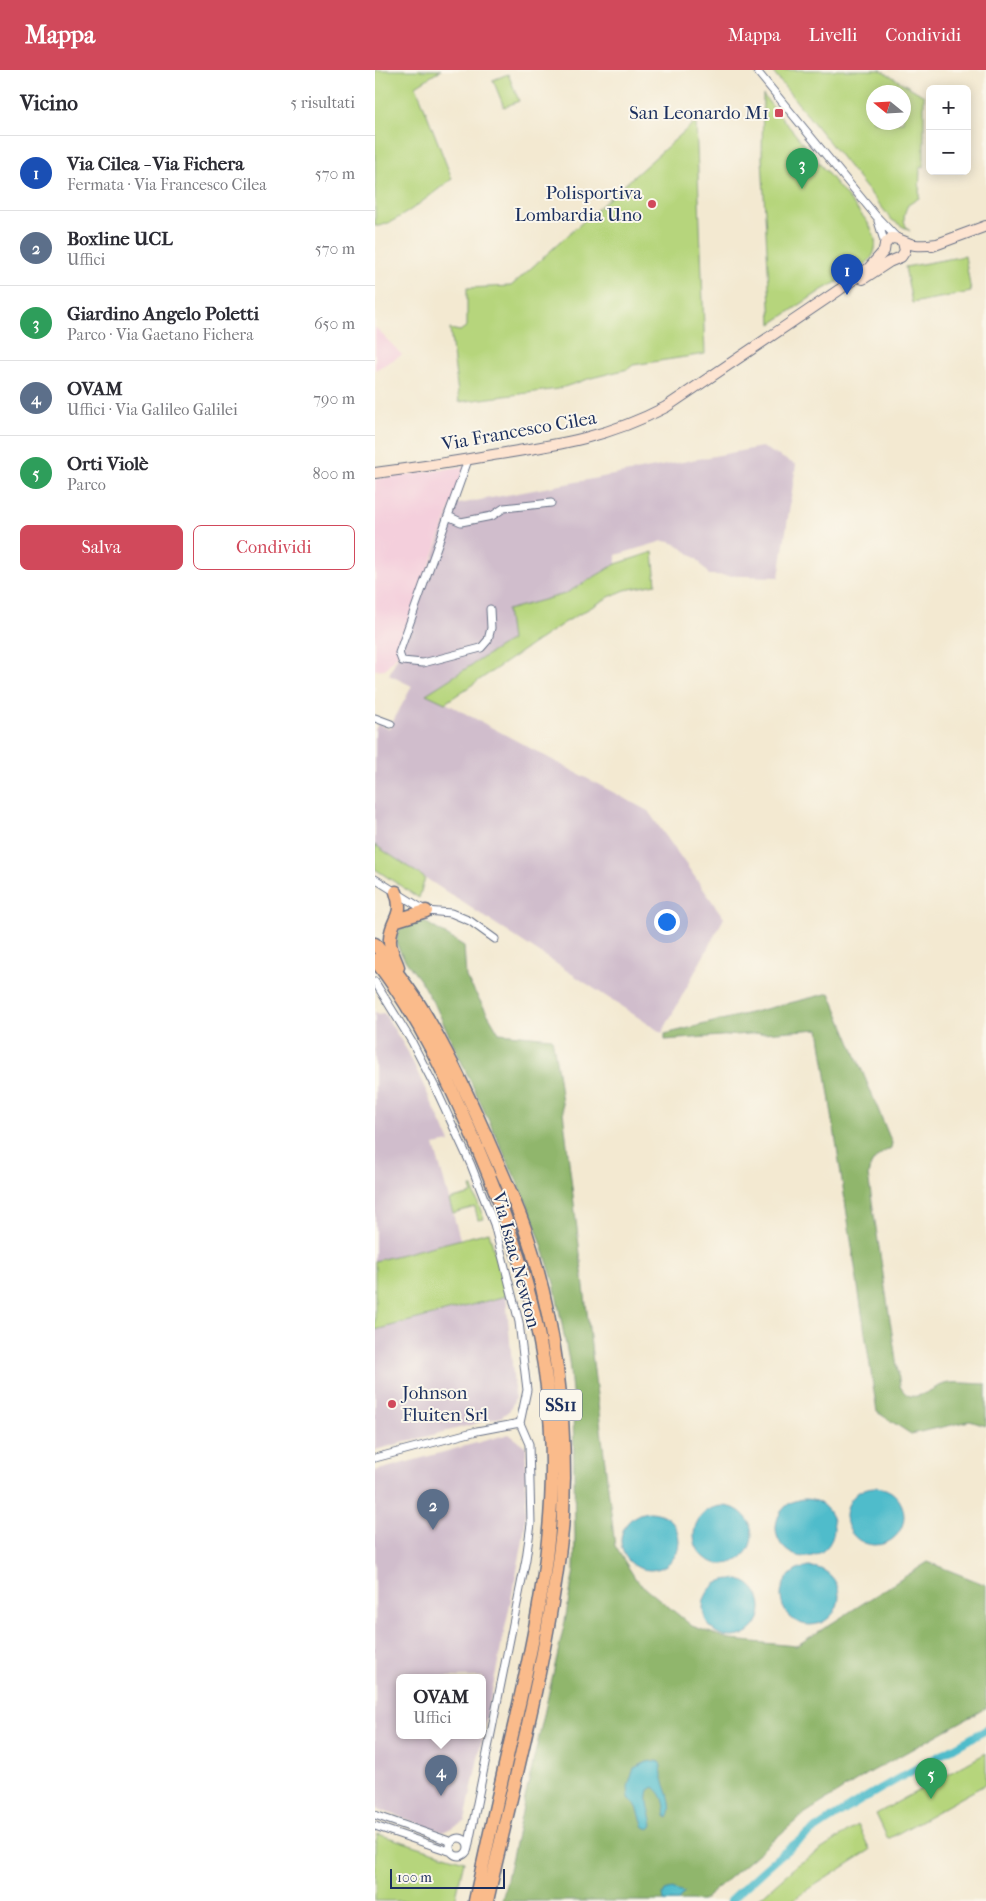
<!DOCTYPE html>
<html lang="it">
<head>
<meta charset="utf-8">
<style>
  body { margin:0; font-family:"IM FELL French Canon",serif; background:#f7f7f7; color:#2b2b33 }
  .controls { position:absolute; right:15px; top:15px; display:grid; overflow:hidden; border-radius:8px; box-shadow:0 2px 12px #0003 }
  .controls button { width:45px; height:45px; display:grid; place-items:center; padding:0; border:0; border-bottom:1px solid #e1e1e2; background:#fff; color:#2b2b33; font:25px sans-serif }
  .compass { position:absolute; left:491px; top:15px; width:45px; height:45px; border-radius:50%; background:#fff; box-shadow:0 2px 12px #0003; rotate:288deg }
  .scale { position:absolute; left:15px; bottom:12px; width:115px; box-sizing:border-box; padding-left:5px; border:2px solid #1b2f5e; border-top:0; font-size:14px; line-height:18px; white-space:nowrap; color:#1b2f5e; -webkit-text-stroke:4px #fbf7ec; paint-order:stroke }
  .you { position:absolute; left:291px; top:851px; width:18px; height:18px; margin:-12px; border:4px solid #fff; border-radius:50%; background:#1a73e8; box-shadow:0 0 0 8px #1a73e833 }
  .badge { display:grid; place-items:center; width:32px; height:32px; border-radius:50%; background:#d1495b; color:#fff; font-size:16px; font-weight:700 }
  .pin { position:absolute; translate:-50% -41px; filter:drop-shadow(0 1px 2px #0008) }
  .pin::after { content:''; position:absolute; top:26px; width:18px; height:15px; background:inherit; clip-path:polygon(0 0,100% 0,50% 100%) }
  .popup { position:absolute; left:21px; top:1604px; width:90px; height:65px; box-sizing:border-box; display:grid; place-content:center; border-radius:8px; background:#fff; filter:drop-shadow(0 1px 4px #0005); font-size:16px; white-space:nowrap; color:#7c7c81 }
  .popup b { font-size:19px; color:#2b2b33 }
  .popup::after { content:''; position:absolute; left:50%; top:100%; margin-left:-10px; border:10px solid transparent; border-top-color:#fff }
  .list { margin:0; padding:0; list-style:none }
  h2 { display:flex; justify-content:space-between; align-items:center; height:65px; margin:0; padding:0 20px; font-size:21px }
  h2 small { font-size:16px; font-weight:400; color:#7c7c81 }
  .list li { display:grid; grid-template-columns:32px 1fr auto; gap:15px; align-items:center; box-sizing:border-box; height:75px; padding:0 20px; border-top:1px solid #e1e1e2 }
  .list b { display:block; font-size:19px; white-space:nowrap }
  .list p { margin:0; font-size:16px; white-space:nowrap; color:#7c7c81 }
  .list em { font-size:16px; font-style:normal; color:#7c7c81 }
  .actions { display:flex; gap:10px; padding:15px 20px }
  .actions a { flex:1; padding:11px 0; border:1px solid #d1495b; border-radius:8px; text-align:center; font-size:18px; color:#d1495b }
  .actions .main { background:#d1495b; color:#fff }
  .map { position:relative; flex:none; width:611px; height:1831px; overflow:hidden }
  header { display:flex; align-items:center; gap:30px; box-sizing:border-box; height:70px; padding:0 25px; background:#d1495b; color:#fff }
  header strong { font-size:24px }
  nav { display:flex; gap:28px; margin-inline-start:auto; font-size:18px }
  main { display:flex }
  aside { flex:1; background:#fff }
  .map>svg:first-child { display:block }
  .built { fill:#f4cfdc }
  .industrial { fill:#d0bdcc; fill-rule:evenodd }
  .green { fill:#b6d57c; stroke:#68826d; fill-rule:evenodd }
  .forest { fill:#90b66c; stroke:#567265 }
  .water { fill:#50bccb; stroke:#367694 }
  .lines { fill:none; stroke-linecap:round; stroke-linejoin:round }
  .canal { stroke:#50bccb; stroke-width:8 }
  .street-casing { stroke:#677086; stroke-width:9 }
  .secondary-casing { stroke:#677086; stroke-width:12 }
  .highway-casing { stroke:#677086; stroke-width:15 }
  .street { stroke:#fff; stroke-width:7 }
  .secondary { stroke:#fde4d1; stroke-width:10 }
  .highway { stroke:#fabb8b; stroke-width:12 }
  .poi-dot { fill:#d1495b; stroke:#fbf7ec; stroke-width:2 }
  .labels { text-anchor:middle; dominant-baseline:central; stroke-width:4; stroke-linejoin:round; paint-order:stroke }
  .shield { fill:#fbf7ec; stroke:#5e6b89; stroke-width:1 }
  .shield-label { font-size:18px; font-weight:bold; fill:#1b2f5e }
  .poi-label { font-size:19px; fill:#1b2f5e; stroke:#fbf7ec; text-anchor:end }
  .street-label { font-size:19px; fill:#1b2f5e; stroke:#fbf7ec }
</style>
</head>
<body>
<header>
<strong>Mappa</strong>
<nav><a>Mappa</a><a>Livelli</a><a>Condividi</a></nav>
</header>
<main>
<aside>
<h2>Vicino<small>5 risultati</small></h2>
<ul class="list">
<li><span class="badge" style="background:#1a4fb4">1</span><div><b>Via Cilea - Via Fichera</b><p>Fermata · Via Francesco Cilea</p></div><em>570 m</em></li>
<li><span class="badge" style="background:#5c6f8a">2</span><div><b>Boxline UCL</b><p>Uffici</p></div><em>570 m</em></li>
<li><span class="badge" style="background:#2e9e5b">3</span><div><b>Giardino Angelo Poletti</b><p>Parco · Via Gaetano Fichera</p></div><em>650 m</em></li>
<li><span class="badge" style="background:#5c6f8a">4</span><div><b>OVAM</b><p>Uffici · Via Galileo Galilei</p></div><em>790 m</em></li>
<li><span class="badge" style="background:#2e9e5b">5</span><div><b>Orti Violè</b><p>Parco</p></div><em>800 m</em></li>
</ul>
<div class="actions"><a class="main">Salva</a><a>Condividi</a></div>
</aside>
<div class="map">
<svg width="611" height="1831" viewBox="0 0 611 1831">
  <rect width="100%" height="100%" fill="#fbf7ec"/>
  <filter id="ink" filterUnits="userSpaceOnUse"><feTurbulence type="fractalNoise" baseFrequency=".02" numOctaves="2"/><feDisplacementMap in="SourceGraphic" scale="10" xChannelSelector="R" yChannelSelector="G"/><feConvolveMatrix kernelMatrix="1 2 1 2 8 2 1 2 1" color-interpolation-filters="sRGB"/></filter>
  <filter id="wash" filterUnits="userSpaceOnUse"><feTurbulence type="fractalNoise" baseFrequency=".0096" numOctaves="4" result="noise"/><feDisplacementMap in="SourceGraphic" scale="20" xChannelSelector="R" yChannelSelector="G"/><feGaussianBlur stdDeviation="1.12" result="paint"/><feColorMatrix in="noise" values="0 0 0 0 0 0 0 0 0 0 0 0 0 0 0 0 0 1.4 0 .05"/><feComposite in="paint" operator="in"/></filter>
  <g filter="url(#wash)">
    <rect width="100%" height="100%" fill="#f3e9d1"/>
    <path class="built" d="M 0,257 L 27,285 L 0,300 Z
      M 90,396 L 23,584 L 10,599 L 0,600 L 0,409 Z"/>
    <path class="industrial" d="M 387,377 L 421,395 L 404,507 L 334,505 L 322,489 L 303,475 L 295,472 L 288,471 L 241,485 L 241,494 L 190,524 L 132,540 L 136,570 L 52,623 L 273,741 L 349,848 L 287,963 L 0,775 L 0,660 L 3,654 L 14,659 L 37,616 L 14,605 L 24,583 L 78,432 L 84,434 Z
      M 0,941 L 2,944 L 9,943 L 33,982 L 75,1072 L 59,1075 L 85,1169 L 0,1191 Z
      M 131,1226 L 140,1328 L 135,1340 L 126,1347 L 0,1380 L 0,1260 Z
      M 134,1364 L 151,1377 L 150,1455 L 147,1476 L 90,1751 L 68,1762 L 0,1738 L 0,1401 ZM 25,1607 L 107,1607 L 107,1665 L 25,1665 Z"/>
    <path class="green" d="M 0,0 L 66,0 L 41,16 L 77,109 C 61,120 18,158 0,156 Z
      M 396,0 L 506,0 L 549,26 L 549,97 L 545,97 L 544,128 L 533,135 C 528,144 527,154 535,161 L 517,150 ZM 498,22 L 528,22 L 528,52 L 498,52 Z
      M 133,4 L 144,31 L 129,37 L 118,10 Z
      M 388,25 L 491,150 C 498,161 504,172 498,185 C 491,199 461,212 447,220 C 430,231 413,243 396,254 L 387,88 Z
      M 321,51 L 330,284 L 258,295 L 253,299 L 216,308 L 183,319 L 84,332 L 75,259 L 85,261 L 92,256 L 92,218 L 136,216 Z
      M 590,186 L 596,222 L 537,233 L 530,197 Z
      M 278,482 L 281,514 L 250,520 L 234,527 L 189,553 L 70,633 L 51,624 L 136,570 L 132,540 L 190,524 L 241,494 Z
      M 0,775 L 50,808 L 44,828 L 0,799 Z
      M 95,1117 L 97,1117 L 109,1149 L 103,1150 L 100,1137 L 78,1143 L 74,1130 L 97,1124 Z
      M 114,1162 L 131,1226 L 0,1260 L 0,1191 Z
      M 611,1683 L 611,1714 L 513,1769 L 501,1744 Z
      M 483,1755 L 495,1780 L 431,1821 L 417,1831 L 381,1831 L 421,1796 Z
      M 3,1764 L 89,1791 L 80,1831 L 0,1831 L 0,1774 Z"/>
    <path class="forest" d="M 47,850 L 89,876 L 91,907 L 124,963 L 177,968 L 184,1008 L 240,1476 L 262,1511 L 317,1556 L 356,1570 L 421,1576 L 553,1492 L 611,1515 L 611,1638 L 494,1703 L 429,1744 L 327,1831 L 127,1831 L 190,1551 L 199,1500 L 200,1468 L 198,1331 L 194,1291 L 179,1213 L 166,1172 L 152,1133 L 61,937 C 55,928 50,919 45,910 C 36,897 6,867 32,854 C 36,852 43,851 47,850 Z
      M 455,923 L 517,1073 L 516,1078 C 503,1085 496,1090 493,1105 L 525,1316 C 537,1340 557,1315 574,1313 C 586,1312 599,1314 611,1314 L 611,1356 L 595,1351 L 536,1364 L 502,1342 L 444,959 L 290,970 L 290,964 Z"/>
    <path class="water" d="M471 1446a29 29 0 1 1 58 0a29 29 0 1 1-58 0Z
      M401 1458a29 29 0 1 1 58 0a29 29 0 1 1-58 0Z
      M319 1465a29 29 0 1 1 58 0a29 29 0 1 1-58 0Z
      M246 1471a29 29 0 1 1 58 0a29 29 0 1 1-58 0Z
      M406 1526a29 29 0 1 1 58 0a29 29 0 1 1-58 0Z
      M328 1538a29 29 0 1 1 58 0a29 29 0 1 1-58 0Z
      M 283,1690 C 287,1695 286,1699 287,1705 C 290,1719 300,1734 293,1748 L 291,1746 C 290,1734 289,1725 279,1717 L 274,1720 C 270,1733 277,1744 278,1756 L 274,1759 L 269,1757 L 262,1737 L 254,1728 L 253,1717 L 259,1698 L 272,1692 Z
      M 297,1819 L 309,1823 L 303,1831 L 289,1831 L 288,1825 L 290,1821 Z"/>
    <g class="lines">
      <path class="canal" d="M 355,1831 C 381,1807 407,1782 436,1762 C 492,1724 552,1693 611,1660"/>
    </g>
  </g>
  <g filter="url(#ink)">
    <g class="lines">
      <g class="street-casing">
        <path id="street" d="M 381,0 L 501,146 L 522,168
          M 503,151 L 510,174
          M 93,390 L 24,583 L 27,591 L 48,593 L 106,578 L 113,570 L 116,558 L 115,539
          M 73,446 L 86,452 L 117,446 L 129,438 L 176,433
          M 0,648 L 16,654
          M 0,809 L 51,841 L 76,843 L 95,851 L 120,869
          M 0,912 L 37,972 L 60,1017 L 96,1095 L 119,1154 L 144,1252 L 152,1320 L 145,1353 L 102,1361 L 0,1388
          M 0,1745 L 77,1772
          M 0,1756 L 77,1782
          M75 1777a9 9 0 1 1 18 0a9 9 0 1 1-18 0Z
          M 93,1778 L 151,1489 L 156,1454 L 154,1374 L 145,1353"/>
      </g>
      <g class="secondary-casing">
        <path id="secondary" d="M 557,176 L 611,156
          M 488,209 L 514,192 L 526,187 L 530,181 L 528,172
          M 0,403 C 39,398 79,392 118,385 C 182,375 232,368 291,337 L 464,220 L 494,198 L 509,181 L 510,174 L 516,168 C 524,167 531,174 540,175 C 547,176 555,175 562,174"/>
      </g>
      <g class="highway-casing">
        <path id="highway" d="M 21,822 C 30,847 16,848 15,869 C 14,879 20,888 23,897
          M 22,850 L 51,841
          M 0,874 C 16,895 33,916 47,939 C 72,980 92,1023 111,1066 C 124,1097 139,1127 150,1159 C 177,1239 189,1324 189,1408 C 188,1428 189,1449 186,1469 C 172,1590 139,1712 112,1831
          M 0,890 C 43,945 72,1008 100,1072 C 146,1178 177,1281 177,1397 C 177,1484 159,1568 140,1652 C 126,1712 113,1771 100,1831"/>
      </g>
      <use href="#street" class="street"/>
      <use href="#secondary" class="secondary"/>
      <use href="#highway" class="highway"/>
    </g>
  </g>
  <g class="poi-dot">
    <rect x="399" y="38" width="10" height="10" rx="2.5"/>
    <circle cx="277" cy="134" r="5"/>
    <circle cx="17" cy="1334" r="5"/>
  </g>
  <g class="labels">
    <rect class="shield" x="165" y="1319.5" width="42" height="31" rx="4"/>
    <g class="shield-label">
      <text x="186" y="1335">SS11</text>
    </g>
    <g class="poi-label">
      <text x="394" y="43">San Leonardo M1</text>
      <text x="267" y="123">Polisportiva<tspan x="267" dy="22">Lombardia Uno</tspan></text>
      <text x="27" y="1323" text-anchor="start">Johnson<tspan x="27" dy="22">Fluiten Srl</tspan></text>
    </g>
    <g class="street-label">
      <text transform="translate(144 361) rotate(-10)">Via Francesco Cilea</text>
      <text transform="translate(141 1190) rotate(75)">Via Isaac Newton</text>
    </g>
  </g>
</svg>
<div class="controls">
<button>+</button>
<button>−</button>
</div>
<svg class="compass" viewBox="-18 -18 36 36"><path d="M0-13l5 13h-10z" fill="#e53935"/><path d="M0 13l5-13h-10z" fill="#7c7c81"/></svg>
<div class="scale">100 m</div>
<div class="you"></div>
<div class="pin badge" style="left:472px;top:225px;background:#1a4fb4">1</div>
<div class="pin badge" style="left:58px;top:1460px;background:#5c6f8a">2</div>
<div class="pin badge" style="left:427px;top:119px;background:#2e9e5b">3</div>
<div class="pin badge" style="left:66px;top:1726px;background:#5c6f8a">4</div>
<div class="popup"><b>OVAM</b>Uffici</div>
<div class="pin badge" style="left:556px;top:1729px;background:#2e9e5b">5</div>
</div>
</main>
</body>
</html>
